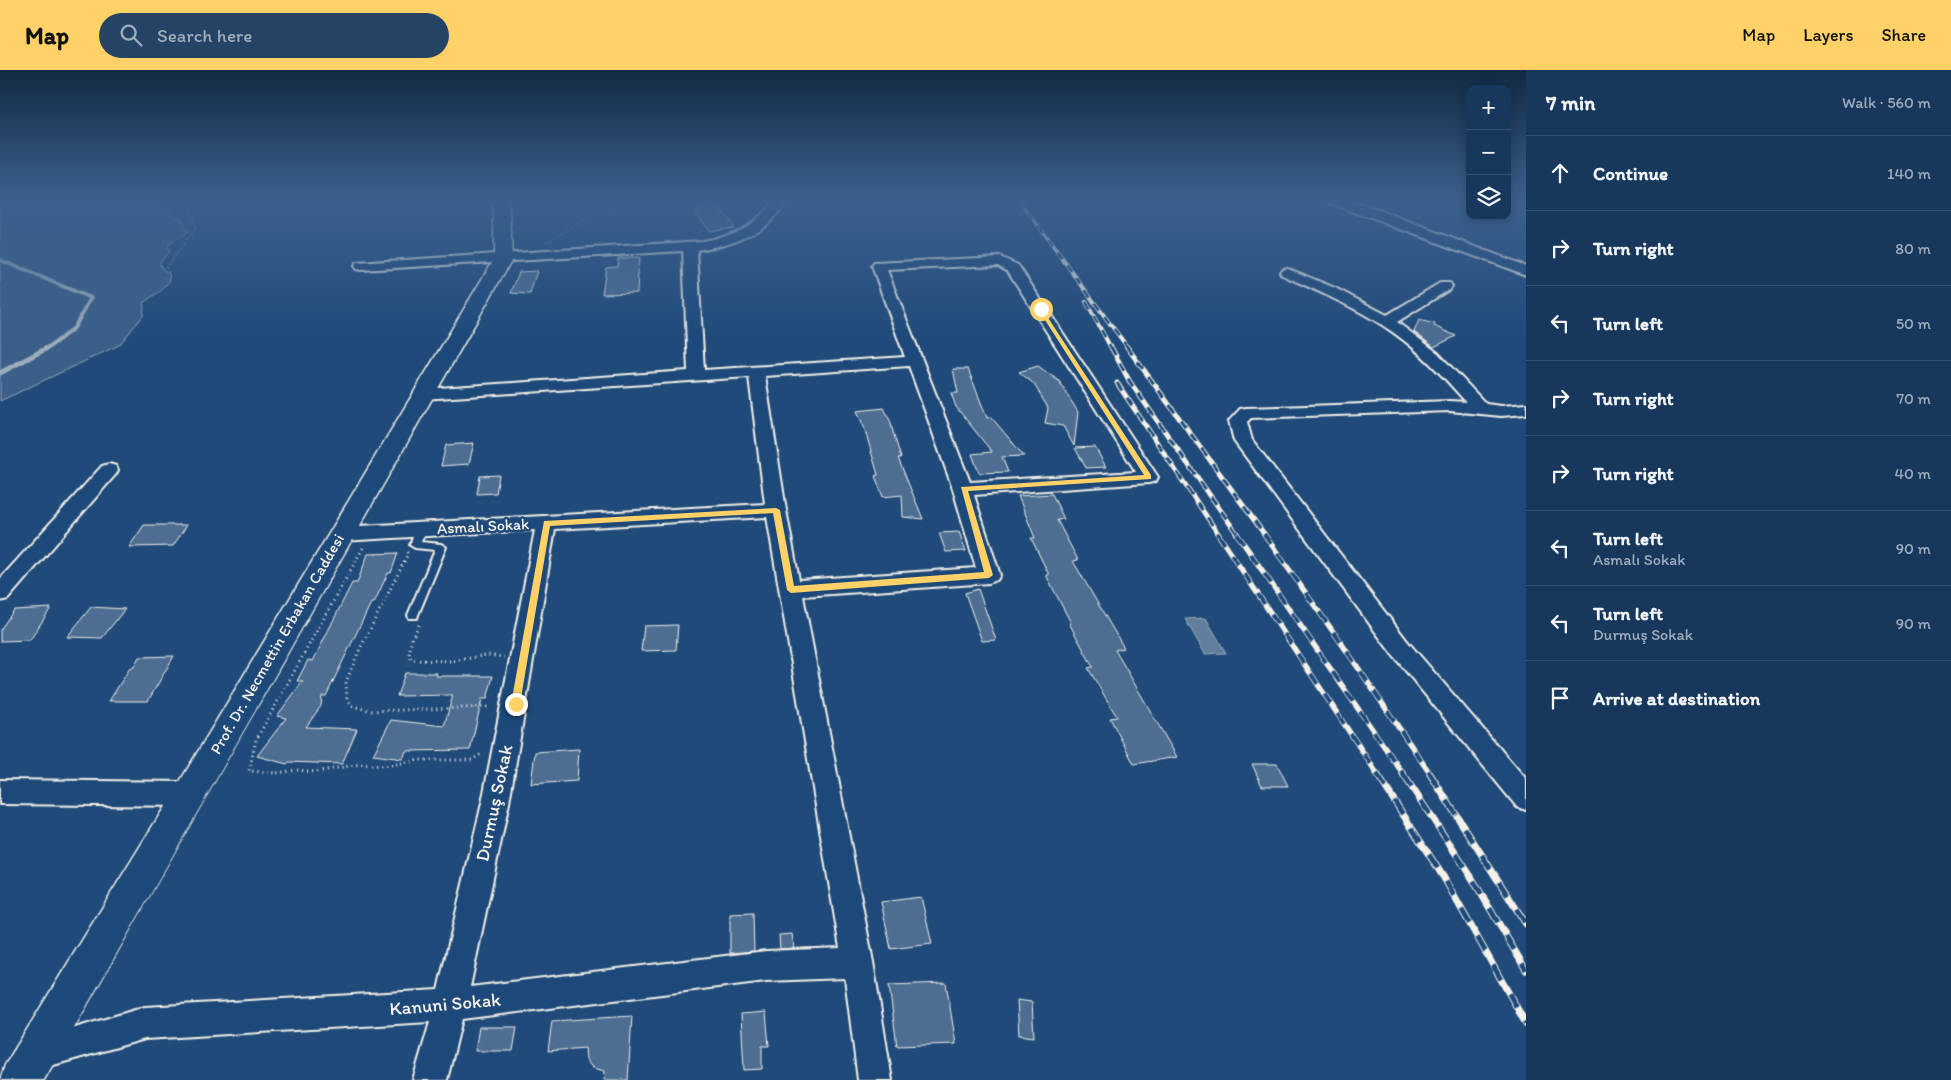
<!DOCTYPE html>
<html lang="en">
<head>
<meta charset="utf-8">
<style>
  body { margin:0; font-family:Itim,sans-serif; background:#244365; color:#f1f3f6 }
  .controls { position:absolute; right:15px; top:15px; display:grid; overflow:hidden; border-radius:10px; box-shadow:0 2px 12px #0003 }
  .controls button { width:45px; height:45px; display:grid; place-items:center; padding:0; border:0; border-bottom:1px solid #365272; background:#17385c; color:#f1f3f6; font:25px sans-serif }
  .stop { position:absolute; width:15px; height:15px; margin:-11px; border:4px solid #ffd166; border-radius:50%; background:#fff }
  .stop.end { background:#ffd166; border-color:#fff; box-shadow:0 1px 5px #0008 }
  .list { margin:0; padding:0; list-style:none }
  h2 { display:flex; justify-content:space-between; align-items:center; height:65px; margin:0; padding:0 20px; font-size:21px }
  h2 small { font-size:16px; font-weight:400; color:#9eacbb }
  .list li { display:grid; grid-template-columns:32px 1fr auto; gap:15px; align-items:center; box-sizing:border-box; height:75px; padding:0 20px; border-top:1px solid #365272 }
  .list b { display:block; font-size:19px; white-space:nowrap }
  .list p { margin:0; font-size:16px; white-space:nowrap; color:#9eacbb }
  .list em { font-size:16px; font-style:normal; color:#9eacbb }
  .icon { flex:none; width:28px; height:28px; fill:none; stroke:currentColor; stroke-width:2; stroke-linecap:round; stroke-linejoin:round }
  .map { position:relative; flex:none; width:1526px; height:1010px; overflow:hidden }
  header { display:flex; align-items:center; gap:30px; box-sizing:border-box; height:70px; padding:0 25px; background:#ffd166; color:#111 }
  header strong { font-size:24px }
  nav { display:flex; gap:28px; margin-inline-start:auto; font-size:18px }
  .search { width:350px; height:45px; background:#244365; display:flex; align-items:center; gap:12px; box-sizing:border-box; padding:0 18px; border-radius:28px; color:#9eacbb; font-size:19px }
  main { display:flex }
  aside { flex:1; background:#17385c }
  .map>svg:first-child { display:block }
  .green { fill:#3a5f88; stroke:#97a8b8 }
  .water { fill:#627e9d; stroke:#9cacbb }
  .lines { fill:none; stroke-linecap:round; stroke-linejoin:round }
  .stream-far1 { stroke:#9cacbb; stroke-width:4 }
  .stream { stroke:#9cacbb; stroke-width:5 }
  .building { fill:#4d6e92; stroke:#f4f1e8 }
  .lane-casing { stroke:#f4f1e8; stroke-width:4 }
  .street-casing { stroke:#f4f1e8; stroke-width:4 }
  .secondary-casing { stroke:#f4f1e8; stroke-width:3 }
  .path-far1 { stroke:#f4f1e8; stroke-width:2; stroke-dasharray:0.5 2.5; stroke-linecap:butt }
  .path { stroke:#f4f1e8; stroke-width:3; stroke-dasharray:1 4; stroke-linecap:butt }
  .lane { fill:#1f4a7a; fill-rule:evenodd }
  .street { fill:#1f4a7a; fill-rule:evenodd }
  .secondary { fill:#1f4a7a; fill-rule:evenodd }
  .rail-far3-casing { stroke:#f4f1e8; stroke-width:4 }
  .rail-far2-casing { stroke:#f4f1e8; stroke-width:5 }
  .rail-far1-casing { stroke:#f4f1e8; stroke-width:5.5 }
  .rail-casing { stroke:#f4f1e8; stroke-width:7 }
  .rail-far3 { stroke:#1f4a7a; stroke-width:2.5; stroke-dasharray:8; stroke-linecap:butt }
  .rail-far2 { stroke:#1f4a7a; stroke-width:3; stroke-dasharray:9; stroke-linecap:butt }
  .rail-far1 { stroke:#1f4a7a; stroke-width:4; stroke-dasharray:12; stroke-linecap:butt }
  .rail { stroke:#1f4a7a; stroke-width:5; stroke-dasharray:16; stroke-linecap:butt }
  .route { fill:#ffd166 }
  .labels { text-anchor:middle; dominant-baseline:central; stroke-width:5; stroke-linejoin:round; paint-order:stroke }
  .street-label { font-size:16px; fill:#f4f1e8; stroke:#1f4a7a }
  .near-street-label { font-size:19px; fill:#f4f1e8; stroke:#1f4a7a }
</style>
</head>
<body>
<header>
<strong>Map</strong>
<div class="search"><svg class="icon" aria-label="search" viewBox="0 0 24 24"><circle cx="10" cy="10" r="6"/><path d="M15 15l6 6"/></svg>Search here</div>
<nav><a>Map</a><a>Layers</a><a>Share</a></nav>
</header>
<main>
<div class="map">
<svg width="1526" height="1010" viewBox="0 0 1526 1010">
  <rect width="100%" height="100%" fill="#1f4a7a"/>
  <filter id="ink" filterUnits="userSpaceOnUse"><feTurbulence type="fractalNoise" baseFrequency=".02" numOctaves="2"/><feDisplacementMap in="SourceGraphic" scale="10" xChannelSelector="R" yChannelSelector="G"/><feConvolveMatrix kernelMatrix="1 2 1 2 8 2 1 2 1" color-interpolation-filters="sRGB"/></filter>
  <g filter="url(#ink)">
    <path class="green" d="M 0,130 L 166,130 L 162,134 L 174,146 L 183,150 L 183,156 L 188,162 L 167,176 L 169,181 L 159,193 L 163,200 L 169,203 L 170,210 L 162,220 L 143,233 L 144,236 L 143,246 L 119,275 L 0,331 Z"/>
    <path class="water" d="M 1206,548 L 1226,583 L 1205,584 L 1185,549 Z"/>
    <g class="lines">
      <path class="stream-far1" d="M 0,190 L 91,228 L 74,258 L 48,278"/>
      <path class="stream" d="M 0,303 L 49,277"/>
    </g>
    <path class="building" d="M 709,130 L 732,130 L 721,139 L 734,157 L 708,161 L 695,141 Z
      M 618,188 L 639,188 L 637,223 L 602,224 L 606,197 L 617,196 Z
      M 537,201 L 530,224 L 511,223 L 519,202 Z
      M 1419,250 L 1435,254 L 1434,256 L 1456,266 L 1434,277 L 1414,262 Z
      M 1038,296 L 1059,311 L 1078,342 L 1074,376 L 1063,356 L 1045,353 L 1048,338 L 1034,314 L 1019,302 Z
      M 953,299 L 968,299 L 987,348 L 991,347 L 1024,386 L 1002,387 L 1008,402 L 979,403 L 972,384 L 992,382 L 956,337 L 951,323 L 958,323 Z
      M 884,338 L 892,355 L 891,355 L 901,388 L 898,388 L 923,449 L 903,447 L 902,425 L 883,427 L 875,406 L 878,405 L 864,357 L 857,341 Z
      M 474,373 L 469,394 L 441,396 L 446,375 Z
      M 1095,377 L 1106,397 L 1086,398 L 1075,378 Z
      M 499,405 L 496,423 L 477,424 L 480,406 Z
      M 1052,424 L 1064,449 L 1057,450 L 1078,490 L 1073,491 L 1124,578 L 1115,580 L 1177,687 L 1134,694 L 1110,648 L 1117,647 L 1088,598 L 1093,597 L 1069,553 L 1071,553 L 1046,505 L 1049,505 L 1031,468 L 1035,468 L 1018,426 Z
      M 144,455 L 187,455 L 173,476 L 129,477 Z
      M 959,462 L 966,481 L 946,482 L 939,463 Z
      M 398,483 L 391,503 L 388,503 L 374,533 L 371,533 L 326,626 L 322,626 L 321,636 L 306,657 L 357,659 L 342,694 L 289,692 L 287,694 L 257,686 L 286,648 L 277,646 L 303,611 L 297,611 L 308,590 L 313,591 L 352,513 L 357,513 L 368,484 Z
      M 978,519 L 996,570 L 982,571 L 965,523 Z
      M 91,537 L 125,539 L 102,568 L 67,567 Z
      M 51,538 L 30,570 L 0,571 L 0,560 L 14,540 Z
      M 678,555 L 676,580 L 641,581 L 644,556 Z
      M 174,586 L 148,631 L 109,631 L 130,598 L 133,598 L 139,587 Z
      M 405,603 L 437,603 L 436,606 L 493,606 L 487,629 L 482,629 L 470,680 L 406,681 L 403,689 L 373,685 L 391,650 L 444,656 L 453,625 L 397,626 Z
      M 579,679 L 577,711 L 531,714 L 535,682 Z
      M 1252,694 L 1277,694 L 1288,716 L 1262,716 Z
      M 921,827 L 932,874 L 891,879 L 881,832 Z
      M 753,843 L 754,881 L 730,883 L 730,844 Z
      M 792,864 L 794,878 L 780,879 L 779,865 Z
      M 946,913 L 956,974 L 897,976 L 889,915 Z
      M 1017,930 L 1032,932 L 1034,967 L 1019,965 Z
      M 766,942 L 769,976 L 762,976 L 762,999 L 744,1000 L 741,944 Z
      M 632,946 L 628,1010 L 604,1010 L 605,1001 L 593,998 L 589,994 L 586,990 L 585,978 L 548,981 L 552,951 Z
      M 479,957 L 517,957 L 513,981 L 475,981 Z"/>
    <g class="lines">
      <g class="lane-casing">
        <path id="lane" d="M 421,456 L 426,459 L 421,472 L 441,474 L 446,477 L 418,545 L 417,548 L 409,548 L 408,545 L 435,480 L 415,478 L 410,475 L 416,459 Z"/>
      </g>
      <g class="street-casing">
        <path id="street" d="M 773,130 L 785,130 L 785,134 C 764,163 732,175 697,180 L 704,300 L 905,287 L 872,196 L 874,193 L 1000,187 L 1018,195 L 1158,407 L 1156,411 L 1149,413 L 974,425 L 1000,505 L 997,510 L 989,513 L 803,526 L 873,892 L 892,1010 L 858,1010 L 845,908 L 766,911 L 462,949 L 447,1010 L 413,1010 L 430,952 L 145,969 L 36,1000 L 25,995 L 20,984 L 25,973 L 145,937 L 438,920 L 482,733 L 535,460 L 341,471 L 334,469 L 331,464 L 334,459 L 341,457 L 765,434 L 749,307 L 423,329 L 417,328 L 414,324 L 417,320 L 423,319 L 688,301 L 683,181 L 361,200 L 356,199 L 354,196 L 356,193 L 702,171 C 732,166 752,155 773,133 ZM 998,195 L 1008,201 L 1136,402 L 970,412 L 887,200 ZM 909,296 L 953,419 L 976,498 L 799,510 L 786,440 L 765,306 ZM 767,447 L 840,878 L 766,881 L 470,917 L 509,733 L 555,459 Z
          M 1328,130 L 1347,130 L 1381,141 L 1526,196 L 1526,205 L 1330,133 Z
          M 1287,198 L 1335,218 L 1387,245 L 1440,213 L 1450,213 L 1452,216 L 1450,219 L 1397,252 L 1438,283 L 1486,334 L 1501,336 L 1526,334 L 1526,344 L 1501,346 L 1450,341 L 1251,348 L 1247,352 L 1252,370 L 1408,572 L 1526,709 L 1526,740 L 1517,737 L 1392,584 L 1234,371 L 1229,351 L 1240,339 L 1246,338 L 1450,331 L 1466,332 C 1444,307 1421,282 1394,263 C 1360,239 1320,222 1282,205 L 1280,202 L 1282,199 Z
          M 109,394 L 116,396 L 118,400 L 116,404 L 8,529 L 0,531 L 0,509 L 102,396 Z
          M 0,710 L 190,712 L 199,716 L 203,724 L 199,732 L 190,736 L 0,734 Z"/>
      </g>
      <g class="secondary-casing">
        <path id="secondary" d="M 490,130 L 506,130 L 510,143 L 512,189 C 355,462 202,737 44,1010 L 0,1010 L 5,995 L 170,728 L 494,189 L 494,143 Z"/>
      </g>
      <path class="path-far1" d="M 547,172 L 587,148 L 643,130
        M 166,197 L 195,159 L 187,130"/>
      <path class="path" d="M 363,478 L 256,670 L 249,701 L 277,703 L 297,700 L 316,702 L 360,694 L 385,696 L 419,690 L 472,690 L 481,684
        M 407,482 L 408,484 L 358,583 L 346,612 L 347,628 L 352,636 L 371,641 L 490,637
        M 419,555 L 412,568 L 409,585 L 412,590 L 453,591 L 487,585 L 504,587"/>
      <use href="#lane" class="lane"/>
      <use href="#street" class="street"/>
      <use href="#secondary" class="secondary"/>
      <g class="rail-far3-casing">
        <path id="rail-far3" d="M 1019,130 L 1128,278
          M 1086,232 L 1111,278"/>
      </g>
      <g class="rail-far2-casing">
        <path id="rail-far2" d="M 1111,277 L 1130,312 L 1238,465
          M 1127,277 L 1265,465
          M 1117,313 L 1219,465"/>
      </g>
      <g class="rail-far1-casing">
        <path id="rail-far1" d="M 1218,464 L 1378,705
          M 1237,464 L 1404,705
          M 1264,464 L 1344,577 L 1431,705"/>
      </g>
      <g class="rail-casing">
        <path id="rail" d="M 1377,704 L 1444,808 L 1526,954
          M 1403,704 L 1472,808 L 1526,900
          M 1430,704 L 1526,854"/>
      </g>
      <use href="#rail-far3" class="rail-far3"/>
      <use href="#rail-far2" class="rail-far2"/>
      <use href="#rail-far1" class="rail-far1"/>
      <use href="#rail" class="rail"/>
    </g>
  </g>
  <linearGradient id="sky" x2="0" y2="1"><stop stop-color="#112943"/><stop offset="0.48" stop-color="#3c608d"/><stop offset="1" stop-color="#3c608d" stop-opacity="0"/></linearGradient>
  <rect width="1526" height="272" fill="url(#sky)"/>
  <path class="route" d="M 1041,237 L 1151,405 L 1151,409 L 968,421 L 993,505 L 989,508 L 791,523 L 787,520 L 773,443 L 550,456 L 520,634 L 519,637 L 512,637 L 511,634 L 544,451 L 776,438 L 780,440 L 794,516 L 984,502 L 961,417 L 1144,405 L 1038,239 Z"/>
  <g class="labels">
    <g class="street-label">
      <text transform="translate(483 456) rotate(-3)">Asmalı Sokak</text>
      <text transform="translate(277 574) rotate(-60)">Prof. Dr. Necmettin Erbakan Caddesi</text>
    </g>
    <g class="near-street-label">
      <text transform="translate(494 733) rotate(-78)">Durmuş Sokak</text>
      <text transform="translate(445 934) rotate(-5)">Kanuni Sokak</text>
    </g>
  </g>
</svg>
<div class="controls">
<button>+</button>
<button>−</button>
<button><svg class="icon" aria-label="layers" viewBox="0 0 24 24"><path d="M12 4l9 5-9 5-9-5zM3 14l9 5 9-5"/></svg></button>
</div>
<div class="stop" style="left:1041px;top:239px"></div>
<div class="stop end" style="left:516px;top:634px"></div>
</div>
<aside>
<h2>7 min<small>Walk · 560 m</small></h2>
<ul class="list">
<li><svg class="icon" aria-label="ahead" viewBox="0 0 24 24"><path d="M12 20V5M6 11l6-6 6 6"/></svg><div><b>Continue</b></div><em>140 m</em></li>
<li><svg class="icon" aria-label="right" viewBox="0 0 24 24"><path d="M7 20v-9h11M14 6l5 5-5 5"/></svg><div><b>Turn right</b></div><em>80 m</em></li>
<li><svg class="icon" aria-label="left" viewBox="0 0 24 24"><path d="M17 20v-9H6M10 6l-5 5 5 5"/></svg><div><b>Turn left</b></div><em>50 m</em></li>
<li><svg class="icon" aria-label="right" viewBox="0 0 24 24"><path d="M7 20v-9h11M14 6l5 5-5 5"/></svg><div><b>Turn right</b></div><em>70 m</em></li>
<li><svg class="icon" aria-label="right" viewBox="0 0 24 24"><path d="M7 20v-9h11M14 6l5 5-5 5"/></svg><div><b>Turn right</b></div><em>40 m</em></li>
<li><svg class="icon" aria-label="left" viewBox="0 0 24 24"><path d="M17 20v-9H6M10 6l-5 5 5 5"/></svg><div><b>Turn left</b><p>Asmalı Sokak</p></div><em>90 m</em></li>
<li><svg class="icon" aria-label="left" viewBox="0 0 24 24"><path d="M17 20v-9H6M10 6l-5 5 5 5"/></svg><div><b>Turn left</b><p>Durmuş Sokak</p></div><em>90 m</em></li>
<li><svg class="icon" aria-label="arrive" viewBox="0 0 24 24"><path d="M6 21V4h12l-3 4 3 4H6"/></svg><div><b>Arrive at destination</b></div></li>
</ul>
</aside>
</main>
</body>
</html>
